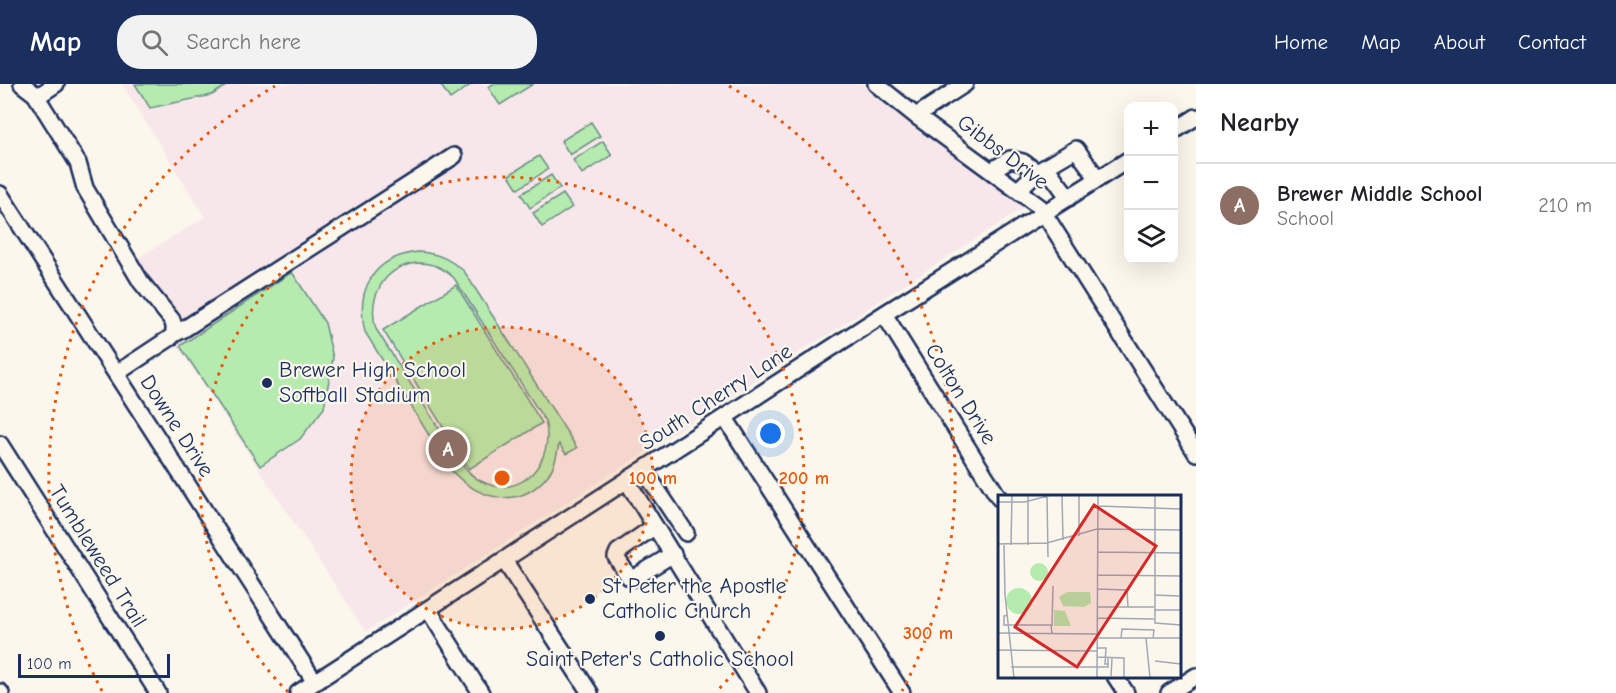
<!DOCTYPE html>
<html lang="en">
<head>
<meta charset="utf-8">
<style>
  body { margin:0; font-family:"Comic Neue",sans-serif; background:#f2f2f2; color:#202124 }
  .controls { position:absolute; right:18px; top:18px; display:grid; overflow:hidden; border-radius:12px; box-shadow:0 6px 24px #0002 }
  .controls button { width:54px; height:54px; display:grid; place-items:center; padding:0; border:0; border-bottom:2px solid #e0e0e0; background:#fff; color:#202124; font:30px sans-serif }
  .scale { position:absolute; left:18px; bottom:15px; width:152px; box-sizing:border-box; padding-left:6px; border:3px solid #1b2f5e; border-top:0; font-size:16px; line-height:21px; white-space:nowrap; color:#1b2f5e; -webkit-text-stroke:4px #fbf7ec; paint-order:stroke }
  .you { position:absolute; left:771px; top:350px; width:21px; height:21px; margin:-15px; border:4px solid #fff; border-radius:50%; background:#1a73e8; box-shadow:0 0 0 9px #1a73e833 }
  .badge { display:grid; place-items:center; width:39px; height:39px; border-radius:50%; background:#1b2f5e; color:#fff; font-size:20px; font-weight:700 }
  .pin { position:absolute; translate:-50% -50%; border:3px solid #fff; box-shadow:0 2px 6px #0006 }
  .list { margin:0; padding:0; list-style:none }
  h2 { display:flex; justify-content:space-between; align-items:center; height:78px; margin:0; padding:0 24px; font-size:26px }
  h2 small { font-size:20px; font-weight:400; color:#757577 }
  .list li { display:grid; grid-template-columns:39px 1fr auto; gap:18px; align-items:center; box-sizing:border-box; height:84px; padding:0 24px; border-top:2px solid #e0e0e0 }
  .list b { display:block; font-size:22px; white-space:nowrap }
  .list p { margin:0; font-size:20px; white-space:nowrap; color:#757577 }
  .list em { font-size:20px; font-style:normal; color:#757577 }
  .icon { flex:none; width:33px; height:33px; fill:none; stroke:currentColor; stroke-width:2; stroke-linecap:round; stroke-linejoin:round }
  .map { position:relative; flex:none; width:1196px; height:609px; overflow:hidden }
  header { display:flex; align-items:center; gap:36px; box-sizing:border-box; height:84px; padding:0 30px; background:#1b2f5e; color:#fff }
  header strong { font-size:28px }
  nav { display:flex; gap:33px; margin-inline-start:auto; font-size:21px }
  .search { width:420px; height:54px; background:#f2f2f2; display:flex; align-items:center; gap:15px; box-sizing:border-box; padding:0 21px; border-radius:24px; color:#757577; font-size:22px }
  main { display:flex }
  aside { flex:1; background:#fff }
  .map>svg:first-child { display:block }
  .built { fill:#f8e7ea }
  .green { fill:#b5ebae; stroke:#688d86; stroke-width:1.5; fill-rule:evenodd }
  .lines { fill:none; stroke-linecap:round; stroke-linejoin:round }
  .minor-casing { stroke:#1b2f5e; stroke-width:20 }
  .minor { stroke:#fbf7ec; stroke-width:15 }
  .ring { fill:none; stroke:#e8590c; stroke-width:3; stroke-dasharray:3 6 }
  .poi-dot { fill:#1b2f5e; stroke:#fbf7ec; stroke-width:2 }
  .labels { text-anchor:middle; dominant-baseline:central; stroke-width:4.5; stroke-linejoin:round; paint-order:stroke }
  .street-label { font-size:22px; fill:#1b2f5e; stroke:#fbf7ec }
  .poi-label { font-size:22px; fill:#1b2f5e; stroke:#fbf7ec; text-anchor:start }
  .inset-road { fill:none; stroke:#a1a7b3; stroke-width:1.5 }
  .view { fill:#d62828; fill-opacity:0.15; stroke:#d62828; stroke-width:3 }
  .inset-edge { fill:none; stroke:#1b2f5e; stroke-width:3 }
  .centre { fill:#e8590c; stroke:#fbf7ec; stroke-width:3 }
  .ring-label { font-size:18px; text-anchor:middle; font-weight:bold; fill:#e8590c; stroke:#fbf7ec; stroke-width:4.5; stroke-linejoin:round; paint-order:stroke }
</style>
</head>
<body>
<header>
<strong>Map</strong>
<div class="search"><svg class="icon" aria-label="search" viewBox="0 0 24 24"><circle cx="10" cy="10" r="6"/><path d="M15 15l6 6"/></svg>Search here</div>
<nav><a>Home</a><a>Map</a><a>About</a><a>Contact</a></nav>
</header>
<main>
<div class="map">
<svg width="1196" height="609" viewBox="0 0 1196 609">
  <rect width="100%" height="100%" fill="#fbf7ec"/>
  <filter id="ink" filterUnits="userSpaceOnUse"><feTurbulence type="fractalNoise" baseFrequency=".0167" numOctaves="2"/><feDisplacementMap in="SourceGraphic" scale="12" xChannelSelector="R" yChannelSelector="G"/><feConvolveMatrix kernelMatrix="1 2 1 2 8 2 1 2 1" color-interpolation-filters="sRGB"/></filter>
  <g filter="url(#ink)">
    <path class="built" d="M 122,0 L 864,0 L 895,26 L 1021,114 L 1022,125 L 366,548 L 125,182 L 205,133 Z"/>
    <path class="green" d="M 135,0 L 229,0 L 212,11 L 150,24 Z
      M 440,0 L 472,0 L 450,15 Z
      M 493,0 L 533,0 L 500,21 L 488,3 Z
      M 591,38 L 600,52 L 570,71 L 561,57 Z
      M 603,57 L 612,71 L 582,90 L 573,76 Z
      M 539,72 L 548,85 L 518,105 L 509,91 Z
      M 551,91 L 560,104 L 530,124 L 521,110 Z
      M 563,110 L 572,123 L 542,143 L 533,129 Z
      M 418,168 C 438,169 449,175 464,187 L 577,364 L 566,370 L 559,360 C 557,370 555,382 548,391 C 519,428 477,415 450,385 L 365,248 C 355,206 373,173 418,168 ZM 418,179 C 434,179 443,184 454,194 L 545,337 C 556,376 521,418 481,397 C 472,393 467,386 460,378 L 376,245 C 367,213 384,182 418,179 Z
      M 292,188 L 325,239 L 333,274 L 324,324 L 300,355 L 260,382 L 180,262 Z
      M 456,201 L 542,339 L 469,385 L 383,246 Z"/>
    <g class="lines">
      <g class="minor-casing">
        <path id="minor" d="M 22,0 L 35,10 L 78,79 L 85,104 L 141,198 L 172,236 L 174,242 L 174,250 L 170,254 L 117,289
          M 876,0 L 916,32 L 1040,123 L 1196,369
          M 35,10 L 41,10 L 56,0
          M 916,32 L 965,0
          M 1174,47 L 1196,33
          M 1046,83 L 1069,114
          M 991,87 L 1010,75 L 1023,78 L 1037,88
          M 1018,106 L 1037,88 L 1076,65 L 1098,95
          M 0,110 L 311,592 L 318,597
          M 884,230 L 999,414
          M 174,250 L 184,245 L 454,72
          M 725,334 L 902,609
          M 0,360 L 158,609
          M 644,386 L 686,449
          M 627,397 L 758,609
          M 655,442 L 618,468 L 616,473 L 629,493 L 634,494 L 673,470
          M 504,476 L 590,609
          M 428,525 L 481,609
          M 1115,592 L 1126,609
          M 0,608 L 1,609
          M 298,609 L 884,230 L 1128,76
          M 1169,609 L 1196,592"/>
      </g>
      <use href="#minor" class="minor"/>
    </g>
  </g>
  <circle cx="502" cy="394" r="151" fill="#e8590c" fill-opacity=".12"/>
  <g class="ring">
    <circle cx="502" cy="394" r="151"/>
    <path d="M288 608A302 302 0 1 1 716 608"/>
    <path d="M102 607A453 453 0 0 1 275 2M729 2A453 453 0 0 1 902 607"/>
  </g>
  <g class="poi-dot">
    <circle cx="267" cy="299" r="6"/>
    <circle cx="590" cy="515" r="6"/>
    <circle cx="660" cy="552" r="6"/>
  </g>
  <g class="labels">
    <g class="street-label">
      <text transform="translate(1003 68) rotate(37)">Gibbs Drive</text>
      <text transform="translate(961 310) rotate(58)">Colton Drive</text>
      <text transform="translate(716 313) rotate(-33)">South Cherry Lane</text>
      <text transform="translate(177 342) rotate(57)">Downe Drive</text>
      <text transform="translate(98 472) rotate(58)">Tumbleweed Trail</text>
    </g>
    <g class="poi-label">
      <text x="279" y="286">Brewer High School<tspan x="279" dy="25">Softball Stadium</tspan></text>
      <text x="602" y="502">St Peter the Apostle<tspan x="602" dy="25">Catholic Church</tspan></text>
      <text x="660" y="575" text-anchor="middle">Saint Peter's Catholic School</text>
    </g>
  </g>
  <g transform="translate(998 411)">
    <rect width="183" height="183" fill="#fbf7ec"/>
    <path d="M32 77a9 9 0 1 1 18 0a9 9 0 1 1-18 0ZM8 106a13 13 0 1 1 26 0a13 13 0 1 1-26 0ZM 69,97 L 92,97 L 93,108 L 86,112 L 65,111 L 61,102 ZM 56,115 L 67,116 L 73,131 L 56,131 Z" fill="#b5ebae"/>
    <path class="inset-road" d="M 49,0 L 50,62M 64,0 L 65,45M 81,0 L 81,41M 157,0 L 157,128 L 183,130M 0,7 L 27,7 L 53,0M 100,11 L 183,14M 0,49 L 49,48 L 99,34 L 183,35M 6,50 L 7,100 L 16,183M 13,50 L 14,0M 30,50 L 30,0M 99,57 L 183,58M 99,80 L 183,81M 99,94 L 129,95 L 130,112M 156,100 L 181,101M 99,112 L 156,112M 156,115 L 183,115 L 183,105M 10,120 L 6,121 L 6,130 L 53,130 L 54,139M 99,123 L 156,124M 54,131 L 55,91M 0,138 L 99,139M 99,143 L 183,143M 123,143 L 124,134 L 156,135 L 155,143M 148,143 L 152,183M 99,153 L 108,153 L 107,169 L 110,169M 0,155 L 99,156M 99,162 L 126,163 L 126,183M 157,166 L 183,169M 13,172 L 110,172 L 110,163M 113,181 L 114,163M 99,183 L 100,0"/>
    <path class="view" d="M 96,10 L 158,51 L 79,172 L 17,132 Z"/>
    <rect width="183" height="183" class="inset-edge"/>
  </g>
  <circle cx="502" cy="394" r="9" class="centre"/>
  <g class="ring-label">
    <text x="653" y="400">100 m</text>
    <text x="804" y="400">200 m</text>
    <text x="928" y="555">300 m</text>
  </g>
</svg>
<div class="controls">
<button>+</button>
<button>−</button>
<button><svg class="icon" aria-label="layers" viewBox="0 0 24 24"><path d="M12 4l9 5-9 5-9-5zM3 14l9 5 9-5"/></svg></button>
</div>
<div class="scale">100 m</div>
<div class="you"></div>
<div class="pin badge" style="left:448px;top:365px;background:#8d6e63">A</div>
</div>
<aside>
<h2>Nearby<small></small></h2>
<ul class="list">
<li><span class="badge" style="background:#8d6e63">A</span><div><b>Brewer Middle School</b><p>School</p></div><em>210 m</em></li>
</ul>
</aside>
</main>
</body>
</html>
